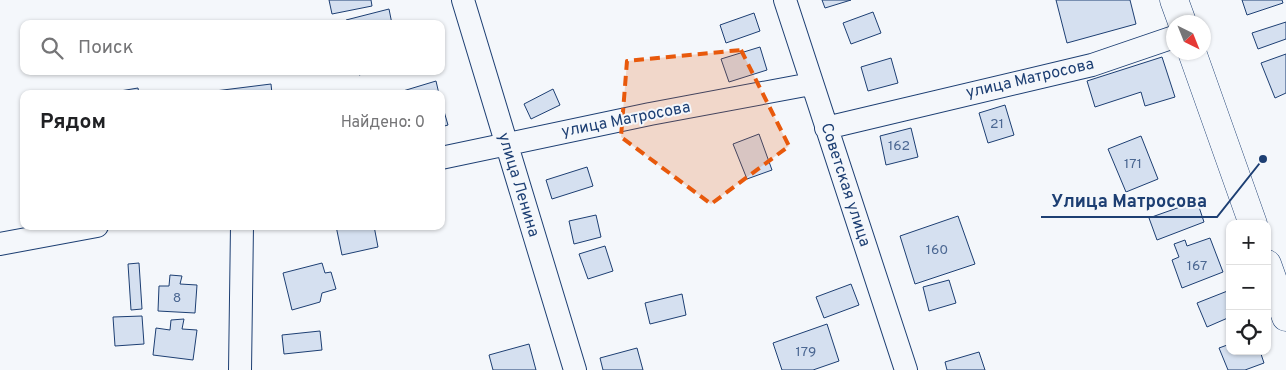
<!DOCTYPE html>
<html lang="ru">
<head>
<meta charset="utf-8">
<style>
  body { margin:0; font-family:Overpass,sans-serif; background:#f6f6f6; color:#202124 }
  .controls { position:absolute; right:15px; bottom:15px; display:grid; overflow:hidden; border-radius:10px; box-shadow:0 1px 4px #0004 }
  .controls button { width:45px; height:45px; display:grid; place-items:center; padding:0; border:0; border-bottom:1px solid #e0e0e0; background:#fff; color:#202124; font:25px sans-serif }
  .compass { position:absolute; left:1166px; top:15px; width:45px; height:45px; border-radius:50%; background:#fff; box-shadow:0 1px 4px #0004; rotate:137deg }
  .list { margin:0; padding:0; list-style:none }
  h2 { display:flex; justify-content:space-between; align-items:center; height:65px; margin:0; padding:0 20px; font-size:21px }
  h2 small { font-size:16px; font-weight:400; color:#757577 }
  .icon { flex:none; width:28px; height:28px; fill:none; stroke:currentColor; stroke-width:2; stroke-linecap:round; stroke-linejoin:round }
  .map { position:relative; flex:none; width:1286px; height:370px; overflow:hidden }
  .search { position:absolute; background:#fff; box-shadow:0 1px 4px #0004; left:20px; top:20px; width:425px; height:55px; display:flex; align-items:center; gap:12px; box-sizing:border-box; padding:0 18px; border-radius:10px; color:#757577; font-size:19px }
  .panel { position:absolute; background:#fff; box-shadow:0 1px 4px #0004; left:20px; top:90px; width:425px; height:140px; border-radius:10px }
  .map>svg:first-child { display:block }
  .building { fill:#d5e0f0; stroke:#1d3f73 }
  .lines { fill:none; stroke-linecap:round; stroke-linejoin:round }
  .street-casing { stroke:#1d3f73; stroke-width:24 }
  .secondary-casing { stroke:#1d3f73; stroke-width:29 }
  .street { stroke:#f4f7fb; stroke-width:22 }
  .secondary { stroke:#f4f7fb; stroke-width:28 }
  .marked { fill:#e8590c; fill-opacity:0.2; stroke:#e8590c; stroke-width:4; stroke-dasharray:10 6; stroke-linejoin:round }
  .labels { text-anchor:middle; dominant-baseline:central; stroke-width:4; stroke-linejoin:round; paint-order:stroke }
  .number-label { font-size:14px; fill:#4b6792 }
  .street-label { font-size:16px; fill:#1d3f73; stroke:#f4f7fb }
  .leader { fill:none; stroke:#1d3f73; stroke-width:2 }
  .callout-dot { fill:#1d3f73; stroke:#f4f7fb; stroke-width:2 }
  .callout-label { font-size:18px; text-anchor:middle; font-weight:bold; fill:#1d3f73; stroke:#f4f7fb; stroke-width:4; stroke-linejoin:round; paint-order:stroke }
</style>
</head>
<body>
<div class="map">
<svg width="1286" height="370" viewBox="0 0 1286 370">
  <rect width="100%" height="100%" fill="#f4f7fb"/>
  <path class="building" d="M 329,0 L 371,0 L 372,6 L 332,14 Z
    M 822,0 L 851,0 L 825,8 Z
    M 1056,0 L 1130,0 L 1136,24 L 1067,43 Z
    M 1242,0 L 1282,0 L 1283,3 L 1247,15 Z
    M 389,9 L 392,24 L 347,24 L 346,20 Z
    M 873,12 L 881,33 L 851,44 L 843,23 Z
    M 754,13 L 760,31 L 726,43 L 720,25 Z
    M 1286,22 L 1286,39 L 1258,49 L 1252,33 Z
    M 760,47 L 767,70 L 729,82 L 721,59 Z
    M 1286,54 L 1286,93 L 1275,98 L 1261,63 Z
    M 1162,57 L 1175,97 L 1145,106 L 1141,92 L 1095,107 L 1087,81 Z
    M 891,58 L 898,83 L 868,91 L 861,67 Z
    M 358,71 L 373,71 L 359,75 Z
    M 436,81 L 439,94 L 393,94 Z
    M 271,84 L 272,94 L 191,94 Z
    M 138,88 L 139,94 L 108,94 L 108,93 Z
    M 553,89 L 560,105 L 531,119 L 524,104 Z
    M 441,101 L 448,125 L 441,127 Z
    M 1005,105 L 1014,135 L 988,143 L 979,113 Z
    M 911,128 L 918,157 L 886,165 L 880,136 Z
    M 759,134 L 772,170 L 747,179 L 733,144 Z
    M 1141,136 L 1158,179 L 1126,192 L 1108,149 Z
    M 587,167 L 593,186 L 552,199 L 546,180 Z
    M 1197,201 L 1204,222 L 1157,240 L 1149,218 Z
    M 596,215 L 601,237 L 574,244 L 569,221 Z
    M 958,216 L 975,264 L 915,284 L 900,236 Z
    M 336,226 L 374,226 L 378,247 L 342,255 Z
    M 1210,238 L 1223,272 L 1182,288 L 1172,260 L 1179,257 L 1174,244 L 1185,240 L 1187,246 Z
    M 605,246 L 613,271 L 588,279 L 579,254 Z
    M 139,263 L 142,309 L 131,310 L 128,264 Z
    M 322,263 L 325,273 L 331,272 L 336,289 L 322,293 L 320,302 L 292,310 L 283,273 Z
    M 170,275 L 182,276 L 180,284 L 197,285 L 195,313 L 158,311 L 159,286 L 169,286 Z
    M 949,280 L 956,303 L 929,311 L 923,287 Z
    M 851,284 L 859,305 L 824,318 L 816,297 Z
    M 1230,290 L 1230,317 L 1207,327 L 1197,303 Z
    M 682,294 L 686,315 L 650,324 L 645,303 Z
    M 142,316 L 144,344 L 115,346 L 113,317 Z
    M 184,319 L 182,329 L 197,330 L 193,360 L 153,355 L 156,328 L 170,330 L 171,320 Z
    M 827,324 L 839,361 L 813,370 L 782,370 L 773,343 Z
    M 320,331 L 322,350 L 284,354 L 282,335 Z
    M 529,344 L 536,370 L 493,370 L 489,355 Z
    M 1230,344 L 1230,351 L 1260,351 L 1264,363 L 1245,370 L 1228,370 L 1219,348 Z
    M 637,348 L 643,370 L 603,370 L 600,358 Z
    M 979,352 L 985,370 L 947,370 L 945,362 Z"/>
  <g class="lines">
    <g class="street-casing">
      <path id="street" d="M 463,0 L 575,370
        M 785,0 L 906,370
        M 826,128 L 1092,65 L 1174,37
        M 441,158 L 650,114 L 811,84
        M 0,244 L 97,226
        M 240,370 L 242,226"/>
    </g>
    <g class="secondary-casing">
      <path id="secondary" d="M 1174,0 L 1182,22
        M 1192,52 L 1253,224
        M 1267,264 L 1286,317"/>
    </g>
    <use href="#street" class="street"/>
    <use href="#secondary" class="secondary"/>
  </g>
  <path class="marked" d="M 741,50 L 789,146 L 711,204 L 621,137 L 627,61 Z"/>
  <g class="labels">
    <g class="number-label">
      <text x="997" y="124">21</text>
      <text x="899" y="146">162</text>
      <text x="1133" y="164">171</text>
      <text x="937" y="250">160</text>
      <text x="1197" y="266">167</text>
      <text x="177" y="298">8</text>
      <text x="806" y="352">179</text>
    </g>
    <g class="street-label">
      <text transform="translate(1030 79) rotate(-13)">улица Матросова</text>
      <text transform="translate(626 120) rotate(-11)">улица Матросова</text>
      <text transform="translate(518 185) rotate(73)">улица Ленина</text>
      <text transform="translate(845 185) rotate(72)">Советская улица</text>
    </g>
  </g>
  <path class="leader" d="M1263 159L1217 217H1041"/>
  <circle class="callout-dot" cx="1263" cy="159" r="5"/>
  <g class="callout-label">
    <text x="1129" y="207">Улица Матросова</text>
  </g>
</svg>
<div class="controls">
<button>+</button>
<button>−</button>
<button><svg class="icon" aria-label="locate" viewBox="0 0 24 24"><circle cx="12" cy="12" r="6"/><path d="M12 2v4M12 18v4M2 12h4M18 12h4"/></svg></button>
</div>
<svg class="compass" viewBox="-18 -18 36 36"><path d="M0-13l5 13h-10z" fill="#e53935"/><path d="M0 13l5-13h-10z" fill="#757577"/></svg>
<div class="search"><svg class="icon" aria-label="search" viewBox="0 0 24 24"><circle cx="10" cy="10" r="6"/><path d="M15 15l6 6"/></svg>Поиск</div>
<section class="panel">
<h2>Рядом<small>Найдено: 0</small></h2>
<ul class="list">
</ul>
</section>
</div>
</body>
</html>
